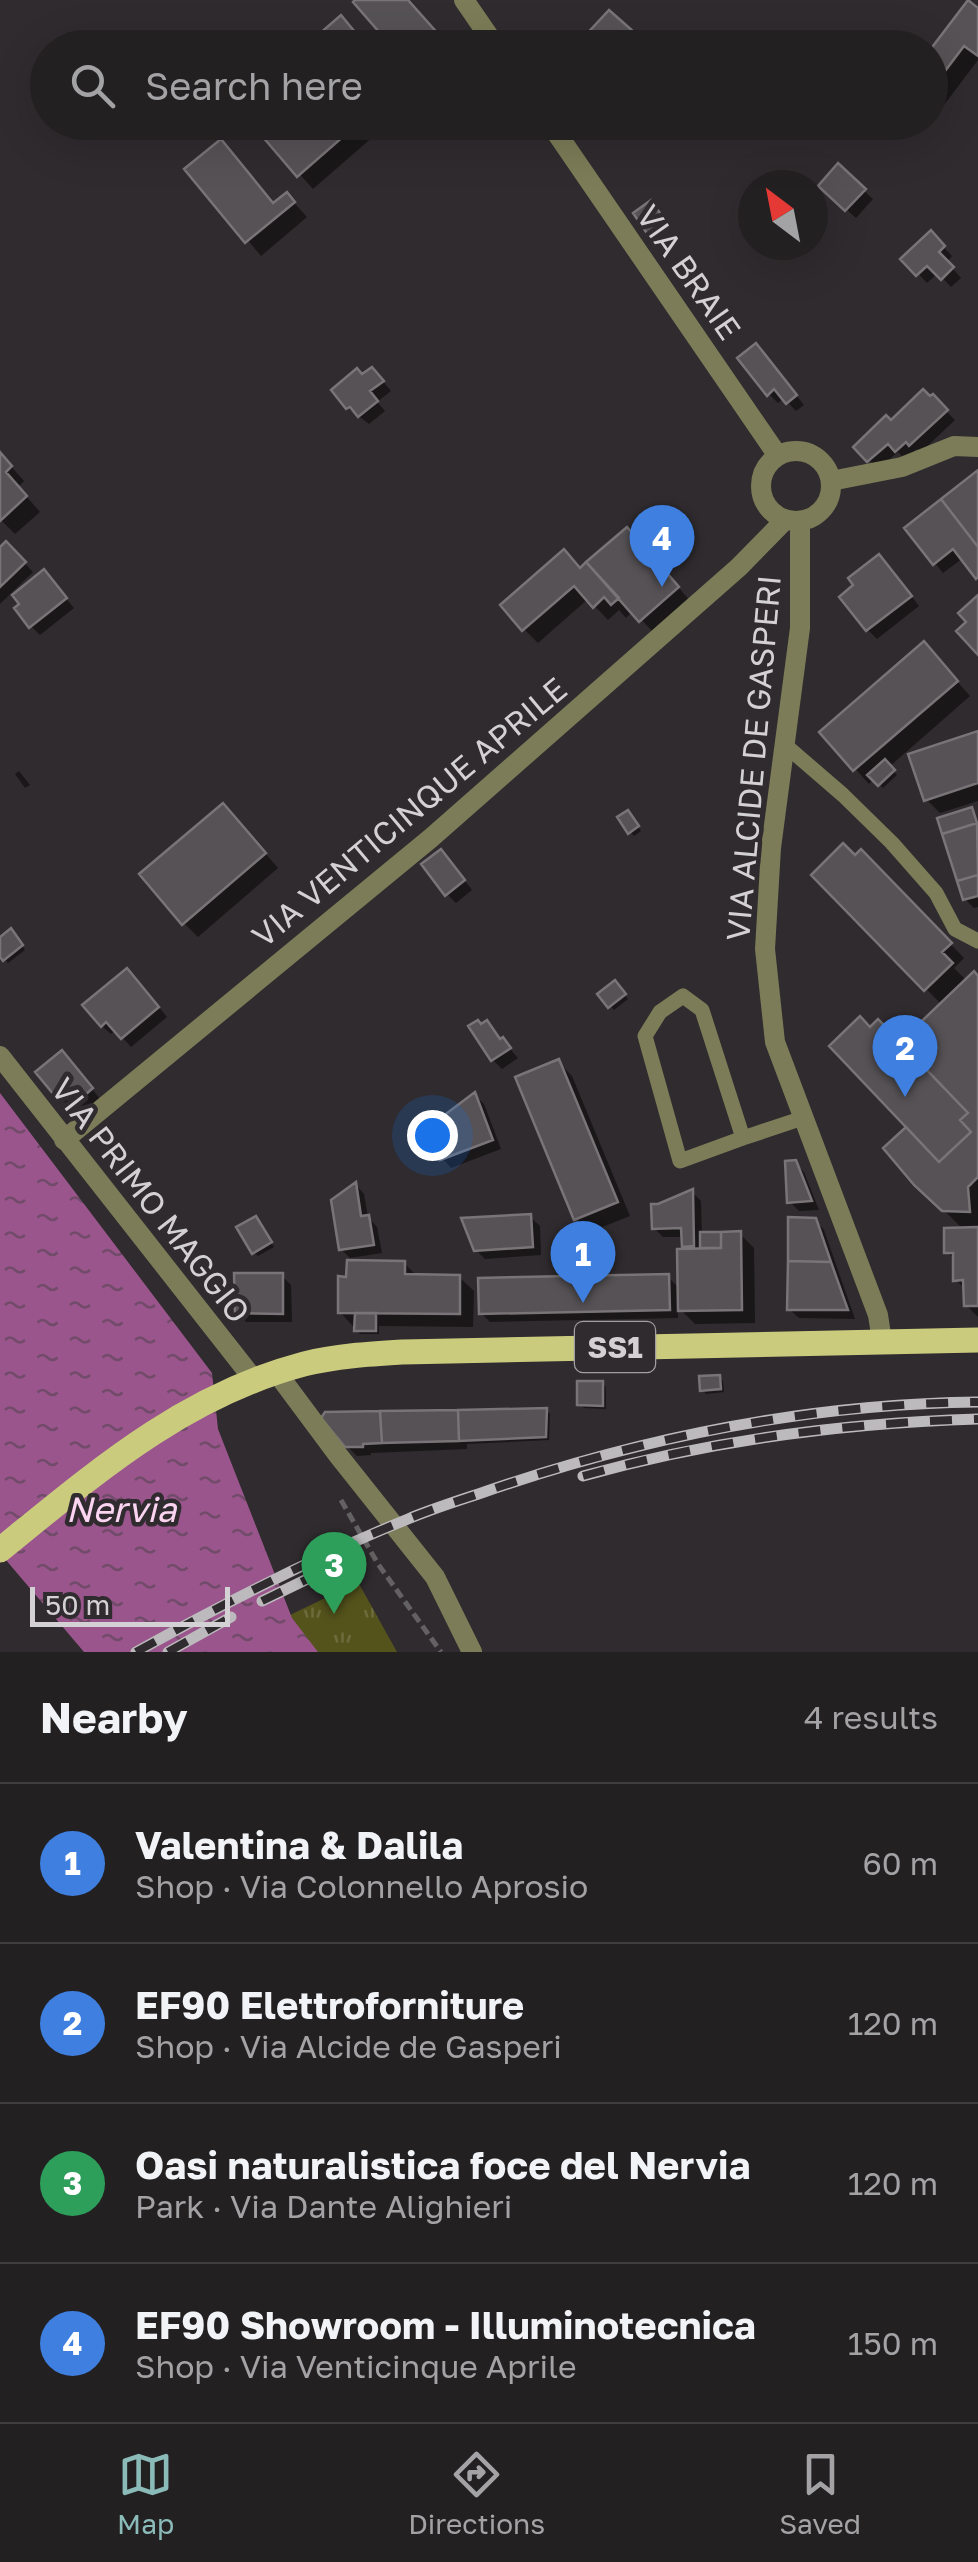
<!DOCTYPE html>
<html lang="en">
<head>
<meta charset="utf-8">
<style>
  body { margin:0; font-family:"Golos Text",sans-serif; background:#2f2d2f; color:#f1f3f6 }
  .compass { position:absolute; left:738px; top:170px; width:90px; height:90px; border-radius:50%; background:#232022; box-shadow:0 10px 40px #0002; rotate:328deg }
  .scale { position:absolute; left:30px; bottom:25px; width:200px; box-sizing:border-box; padding-left:10px; border:5px solid #d3d1d3; border-top:0; font-size:28px; line-height:35px; white-space:nowrap; color:#d3d1d3; -webkit-text-stroke:8px #2f2b2e; paint-order:stroke }
  .you { position:absolute; left:432px; top:1135px; width:35px; height:35px; margin:-25px; border:8px solid #fff; border-radius:50%; background:#1a73e8; box-shadow:0 0 0 15px #1a73e833 }
  .badge { display:grid; place-items:center; width:65px; height:65px; border-radius:50%; background:#8bbbb9; color:#fff; font-size:32px; font-weight:700 }
  .pin { position:absolute; translate:-50% -82px; filter:drop-shadow(0 2px 5px #0008) }
  .pin::after { content:''; position:absolute; top:52px; width:35px; height:30px; background:inherit; clip-path:polygon(0 0,100% 0,50% 100%) }
  .list { margin:0; padding:0; list-style:none }
  h2 { display:flex; justify-content:space-between; align-items:center; height:130px; margin:0; padding:0 40px; font-size:42px }
  h2 small { font-size:32px; font-weight:400; color:#a3a3a5 }
  .list li { display:grid; grid-template-columns:65px 1fr auto; gap:30px; align-items:center; box-sizing:border-box; height:160px; padding:0 40px; border-top:2px solid #403e40 }
  .list b { display:block; font-size:38px; white-space:nowrap }
  .list p { margin:0; font-size:32px; white-space:nowrap; color:#a3a3a5 }
  .list em { font-size:32px; font-style:normal; color:#a3a3a5 }
  .icon { flex:none; width:55px; height:55px; fill:none; stroke:currentColor; stroke-width:2; stroke-linecap:round; stroke-linejoin:round }
  .map { position:relative; flex:none; width:978px; height:1652px; overflow:hidden }
  .search { position:absolute; background:#232022; box-shadow:0 10px 40px #0002; left:30px; right:30px; top:30px; height:110px; display:flex; align-items:center; gap:25px; box-sizing:border-box; padding:0 35px; border-radius:55px; color:#a3a3a5; font-size:38px }
  .sheet { height:770px; background:#232022 }
  nav { display:flex; justify-content:space-around; align-items:center; box-sizing:border-box; height:140px; border-top:2px solid #403e40; background:#232022; font-size:28px; color:#a3a3a5 }
  nav a { display:grid; justify-items:center; gap:5px }
  nav .on { color:#8bbbb9 }
  .map>svg:first-child { display:block }
  .grass { fill:url(#grass-tufts) }
  .water { fill:url(#water-ripples) }
  .shadow { fill:#0007 }
  .building { fill:#565255; stroke:#797477; stroke-width:2.5 }
  .lines { fill:none; stroke-linecap:round; stroke-linejoin:round }
  .path { stroke:#646163; stroke-width:5; stroke-dasharray:10 5; stroke-linecap:butt }
  .service { stroke:#7c7c58; stroke-width:15 }
  .minor { stroke:#7c7c58; stroke-width:20 }
  .tertiary { stroke:#7c7c58; stroke-width:20 }
  .primary { stroke:#cbcb7e; stroke-width:25 }
  .rail-casing { stroke:#bcbabc; stroke-width:11 }
  .rail { stroke:#2f2b2e; stroke-width:8; stroke-dasharray:22; stroke-linecap:butt }
  .labels { text-anchor:middle; dominant-baseline:central; stroke-width:9; stroke-linejoin:round; paint-order:stroke }
  .shield { fill:#2f2b2e; stroke:#a29fa2; stroke-width:2.5 }
  .shield-label { font-size:30px; font-weight:bold; fill:#d3d1d3 }
  .street-label { font-size:32px; fill:#d3d1d3; stroke:#2f2b2e }
  .water-label { font-size:35px; font-style:italic; fill:#fbd4f1; stroke:#2f2b2e }
</style>
</head>
<body>
<div class="map">
<svg width="978" height="1652" viewBox="0 0 978 1652">
  <defs>
    <pattern id="grass-tufts" width="24" height="20" patternUnits="userSpaceOnUse" patternTransform="scale(2.5)"><rect width="24" height="20" fill="#54531c"/><path d="M3 7l-1-3M5 7V3M7 7l1-3M15 17l-1-3M17 17v-4M19 17l1-3" fill="none" stroke="#6c6b3c"/></pattern>
    <pattern id="water-ripples" width="26" height="14" patternUnits="userSpaceOnUse" patternTransform="scale(2.5)"><rect width="26" height="14" fill="#9a558c"/><path d="M2 4q2-2 4 0t4 0M15 11q2-2 4 0t4 0" fill="none" stroke="#714b69"/></pattern>
  </defs>
  <rect width="100%" height="100%" fill="#2f2b2e"/>
  <path class="grass" d="M 358,1582 L 397,1652 L 214,1652 Z"/>
  <path class="water" d="M 0,1093 L 212,1373 L 218,1429 L 292,1618 L 318,1652 L 84,1652 L 0,1553 Z"/>
  <path class="shadow" d="M 359,0 L 406,0 L 448,48 L 396,48 Z
    M 978,11 L 978,60 L 944,105 L 930,95 L 930,54 Z
    M 253,122 L 390,122 L 313,189 Z
    M 838,167 L 873,199 L 856,218 L 830,195 Z
    M 188,169 L 274,205 L 287,195 L 307,217 L 261,256 Z
    M 931,234 L 952,256 L 947,262 L 961,278 L 951,287 L 938,273 L 927,283 L 904,259 Z
    M 765,356 L 804,405 L 796,411 L 784,398 L 778,403 L 769,394 Z
    M 363,377 L 381,379 L 391,391 L 377,402 L 385,411 L 369,424 L 348,408 Z
    M 932,397 L 955,420 L 920,453 L 917,449 L 905,459 L 898,452 L 878,469 L 856,447 Z
    M 0,454 L 24,481 L 18,487 L 40,512 L 15,534 L 0,519 Z
    M 978,473 L 978,577 L 963,558 L 943,573 L 907,528 Z
    M 6,544 L 33,572 L 0,604 L 0,550 Z
    M 641,544 L 691,602 L 655,634 L 633,611 L 626,618 L 619,610 L 608,620 L 588,599 L 538,643 L 524,629 L 581,570 Z
    M 888,566 L 919,606 L 877,639 L 868,630 Z
    M 52,582 L 74,608 L 40,635 L 31,626 Z
    M 937,659 L 970,696 L 889,767 L 897,775 L 883,788 L 874,779 L 869,784 L 822,732 Z
    M 978,733 L 978,801 L 940,813 L 926,799 Z
    M 19,771 L 30,785 L 25,788 L 15,774 Z
    M 972,810 L 978,822 L 978,907 L 974,908 L 965,899 Z
    M 631,817 L 641,831 L 634,836 L 630,832 Z
    M 237,820 L 278,868 L 198,937 L 184,923 Z
    M 861,852 L 964,958 L 954,968 L 967,981 L 978,979 L 978,1317 L 966,1305 L 966,1290 L 956,1280 L 955,1260 L 947,1252 L 964,1230 L 916,1183 L 909,1127 L 871,1030 L 900,1045 L 942,1005 L 814,875 L 855,859 Z
    M 449,861 L 472,890 L 456,903 L 447,894 Z
    M 14,935 L 25,950 L 8,963 L 0,953 L 0,940 Z
    M 136,980 L 167,1017 L 131,1047 L 116,1030 L 111,1034 L 102,1026 Z
    M 619,987 L 628,999 L 614,1010 L 601,994 Z
    M 487,1023 L 518,1058 L 502,1069 L 493,1060 L 472,1027 L 481,1027 Z
    M 71,1062 L 100,1099 L 86,1110 L 78,1102 L 70,1108 L 39,1072 Z
    M 558,1062 L 572,1076 L 630,1216 L 590,1232 L 576,1218 Z
    M 475,1095 L 484,1104 L 501,1149 L 451,1168 L 442,1158 Z
    M 795,1162 L 804,1172 L 819,1210 L 799,1211 L 790,1202 Z
    M 356,1185 L 364,1194 L 368,1217 L 377,1227 L 382,1253 L 350,1258 L 341,1249 Z
    M 692,1192 L 701,1201 L 702,1235 L 740,1234 L 754,1248 L 755,1323 L 695,1324 L 678,1307 L 678,1318 L 490,1322 L 481,1313 L 668,1277 L 680,1289 L 690,1251 L 684,1246 L 684,1237 L 663,1237 L 654,1228 Z
    M 530,1217 L 540,1226 L 541,1255 L 485,1259 L 476,1250 Z
    M 815,1220 L 824,1230 L 855,1319 L 799,1318 L 789,1309 Z
    M 259,1223 L 274,1247 L 258,1256 L 254,1253 Z
    M 404,1263 L 418,1277 L 459,1277 L 474,1291 L 473,1327 L 379,1326 L 379,1334 L 360,1334 L 340,1312 Z
    M 282,1276 L 291,1285 L 292,1322 L 246,1322 L 237,1312 Z
    M 719,1377 L 723,1381 L 724,1392 L 706,1394 L 703,1390 Z
    M 602,1383 L 606,1387 L 606,1409 L 584,1408 L 580,1404 Z
    M 546,1410 L 550,1414 L 549,1440 L 467,1444 L 467,1449 L 371,1453 L 371,1455 L 357,1456 L 347,1446 Z"/>
  <path class="building" d="M 355,0 L 408,0 L 440,36 L 427,48 L 393,48 L 353,2 Z
    M 968,0 L 978,8 L 978,56 L 964,46 L 930,91 L 930,50 Z
    M 609,10 L 643,40 L 637,48 L 593,48 L 583,38 Z
    M 341,15 L 368,48 L 303,48 Z
    M 250,122 L 360,122 L 297,177 Z
    M 221,139 L 273,203 L 287,192 L 295,202 L 245,243 L 184,169 Z
    M 838,163 L 866,189 L 845,211 L 818,186 Z
    M 651,200 L 666,222 L 648,235 L 633,213 Z
    M 931,230 L 945,246 L 939,252 L 954,267 L 941,280 L 927,266 L 916,276 L 900,259 Z
    M 756,343 L 797,395 L 786,404 L 774,389 L 767,396 L 737,358 Z
    M 372,367 L 384,381 L 370,391 L 378,401 L 358,417 L 350,407 L 346,409 L 331,390 L 357,368 L 362,374 Z
    M 923,389 L 930,396 L 933,394 L 948,410 L 909,446 L 906,442 L 895,452 L 888,444 L 867,462 L 853,447 L 886,415 L 891,420 Z
    M 0,452 L 12,466 L 6,472 L 27,496 L 0,521 Z
    M 978,470 L 978,547 L 941,499 Z
    M 941,499 L 978,547 L 978,577 L 976,579 L 953,549 L 933,565 L 904,528 Z
    M 627,527 L 679,587 L 639,622 L 586,562 Z
    M 6,541 L 26,562 L 0,587 L 0,547 Z
    M 564,549 L 580,568 L 586,562 L 619,598 L 611,605 L 604,597 L 593,608 L 574,586 L 522,631 L 500,605 Z
    M 879,554 L 912,596 L 866,631 L 839,597 L 853,585 L 848,578 Z
    M 44,569 L 67,598 L 29,628 L 14,608 L 19,604 L 12,595 Z
    M 978,595 L 978,655 L 956,631 L 966,622 L 958,613 Z
    M 924,641 L 958,681 L 853,771 L 819,732 Z
    M 978,731 L 978,783 L 924,801 L 908,754 Z
    M 885,759 L 895,770 L 878,786 L 867,775 Z
    M 223,803 L 266,853 L 182,925 L 139,874 Z
    M 972,807 L 977,823 L 942,834 L 937,818 Z
    M 628,810 L 639,826 L 628,834 L 617,817 Z
    M 977,823 L 978,875 L 957,881 L 942,834 Z
    M 843,843 L 855,855 L 861,849 L 952,943 L 942,952 L 953,963 L 924,991 L 811,875 Z
    M 441,849 L 465,880 L 445,896 L 421,864 Z
    M 978,875 L 978,896 L 963,900 L 957,881 Z
    M 11,928 L 23,945 L 3,961 L 0,957 L 0,937 Z
    M 127,968 L 159,1007 L 121,1039 L 106,1022 L 101,1027 L 82,1005 Z
    M 974,971 L 978,976 L 978,1177 L 968,1187 L 970,1212 L 942,1211 L 914,1185 L 883,1148 L 906,1127 L 939,1162 L 971,1132 L 960,1120 L 968,1113 L 900,1042 Z
    M 615,980 L 626,994 L 608,1008 L 597,994 Z
    M 860,1016 L 870,1027 L 878,1019 L 968,1113 L 960,1120 L 971,1132 L 939,1162 L 829,1046 Z
    M 478,1020 L 481,1024 L 487,1020 L 500,1039 L 503,1037 L 511,1048 L 491,1061 L 468,1026 Z
    M 62,1050 L 93,1088 L 76,1103 L 68,1094 L 59,1101 L 35,1072 Z
    M 559,1059 L 618,1202 L 574,1220 L 515,1077 Z
    M 475,1092 L 493,1140 L 440,1160 L 430,1126 Z
    M 796,1160 L 812,1201 L 787,1203 L 785,1161 Z
    M 356,1182 L 361,1216 L 369,1215 L 374,1245 L 339,1250 L 331,1200 Z
    M 693,1189 L 694,1246 L 682,1247 L 681,1228 L 652,1229 L 651,1204 L 658,1204 Z
    M 531,1214 L 533,1247 L 474,1251 L 461,1218 Z
    M 256,1216 L 272,1242 L 252,1254 L 236,1227 Z
    M 788,1217 L 816,1218 L 831,1262 L 788,1261 Z
    M 978,1227 L 978,1306 L 964,1306 L 963,1280 L 953,1281 L 953,1253 L 944,1253 L 944,1228 Z
    M 741,1231 L 742,1310 L 678,1311 L 677,1249 L 721,1248 L 721,1232 Z
    M 700,1232 L 721,1232 L 721,1248 L 700,1248 Z
    M 347,1260 L 405,1261 L 405,1274 L 460,1275 L 460,1314 L 338,1313 L 338,1276 L 346,1277 Z
    M 788,1261 L 831,1262 L 848,1310 L 787,1310 Z
    M 234,1273 L 283,1273 L 283,1314 L 235,1313 Z
    M 669,1274 L 670,1310 L 479,1314 L 478,1278 Z
    M 355,1313 L 376,1313 L 376,1331 L 354,1331 Z
    M 720,1375 L 721,1389 L 700,1391 L 699,1376 Z
    M 577,1381 L 603,1381 L 603,1406 L 577,1405 Z
    M 547,1408 L 546,1437 L 459,1441 L 458,1410 Z
    M 458,1410 L 459,1441 L 382,1443 L 380,1411 Z
    M 380,1411 L 382,1443 L 363,1444 L 363,1447 L 345,1447 L 321,1418 L 325,1412 Z"/>
  <g class="lines">
    <path class="path" d="M 341,1500 L 378,1564 L 441,1652"/>
    <path class="service" d="M 785,745 L 843,795 L 892,843 L 936,893 L 955,929 L 978,941
      M 743,1138 L 680,1161 L 645,1036 L 660,1012 L 683,996 L 702,1010 L 743,1138 L 803,1118"/>
    <path class="minor" d="M 0,1056 L 255,1381
      M 64,1140 L 431,838 L 739,567 L 785,520
      M 277,1373 L 338,1455 L 435,1577 L 472,1652"/>
    <path class="tertiary" d="M 464,0 L 497,48
      M 549,122 L 778,456
      M761 486a35 35 0 1 1 70 0a35 35 0 1 1-70 0Z
      M 831,481 L 902,467 L 954,446 L 978,447
      M 800,521 L 800,628 L 771,848 L 765,949 L 775,1042 L 878,1315 L 882,1341"/>
    <path class="primary" d="M 0,1550 C 95,1473 183,1396 304,1364 C 336,1356 370,1354 403,1352 L 978,1340"/>
    <g class="rail-casing">
      <path id="rail" d="M 583,1476 C 712,1440 845,1423 978,1419
        M 262,1601 L 330,1568
        M 136,1652 C 225,1603 314,1557 408,1519 C 434,1508 461,1500 487,1491 C 644,1437 811,1404 978,1402
        M 168,1652 L 231,1617"/>
    </g>
    <use href="#rail" class="rail"/>
  </g>
  <g class="labels">
    <rect class="shield" x="575" y="1322" width="80" height="50" rx="8"/>
    <g class="shield-label">
      <text x="615" y="1347">SS1</text>
    </g>
    <g class="street-label">
      <text transform="translate(689 272) rotate(55)">VIA BRAIE</text>
      <text transform="translate(753 758) rotate(-85)">VIA ALCIDE DE GASPERI</text>
      <text transform="translate(409 812) rotate(-40)">VIA VENTICINQUE APRILE</text>
      <text transform="translate(151 1200) rotate(52)">VIA PRIMO MAGGIO</text>
    </g>
    <g class="water-label">
      <text x="121" y="1509">Nervia</text>
    </g>
  </g>
</svg>
<svg class="compass" viewBox="-18 -18 36 36"><path d="M0-13l5 13h-10z" fill="#e53935"/><path d="M0 13l5-13h-10z" fill="#a3a3a5"/></svg>
<div class="scale">50 m</div>
<div class="you"></div>
<div class="pin badge" style="left:583px;top:1303px;background:#3f7fe0">1</div>
<div class="pin badge" style="left:905px;top:1097px;background:#3f7fe0">2</div>
<div class="pin badge" style="left:334px;top:1614px;background:#2e9e5b">3</div>
<div class="pin badge" style="left:662px;top:587px;background:#3f7fe0">4</div>
<div class="search"><svg class="icon" aria-label="search" viewBox="0 0 24 24"><circle cx="10" cy="10" r="6"/><path d="M15 15l6 6"/></svg>Search here</div>
</div>
<section class="sheet">
<h2>Nearby<small>4 results</small></h2>
<ul class="list">
<li><span class="badge" style="background:#3f7fe0">1</span><div><b>Valentina &amp; Dalila</b><p>Shop · Via Colonnello Aprosio</p></div><em>60 m</em></li>
<li><span class="badge" style="background:#3f7fe0">2</span><div><b>EF90 Elettroforniture</b><p>Shop · Via Alcide de Gasperi</p></div><em>120 m</em></li>
<li><span class="badge" style="background:#2e9e5b">3</span><div><b>Oasi naturalistica foce del Nervia</b><p>Park · Via Dante Alighieri</p></div><em>120 m</em></li>
<li><span class="badge" style="background:#3f7fe0">4</span><div><b>EF90 Showroom - Illuminotecnica</b><p>Shop · Via Venticinque Aprile</p></div><em>150 m</em></li>
</ul>
</section>
<nav>
<a class="on"><svg class="icon" aria-label="map" viewBox="0 0 24 24"><path d="M3 6l6-2 6 2 6-2v14l-6 2-6-2-6 2zM9 4v14M15 6v14"/></svg>Map</a>
<a><svg class="icon" aria-label="directions" viewBox="0 0 24 24"><path d="M12 3l9 9-9 9-9-9zM9 14v-3h6M13 9l2 2-2 2"/></svg>Directions</a>
<a><svg class="icon" aria-label="saved" viewBox="0 0 24 24"><path d="M7 4h10v16l-5-4-5 4z"/></svg>Saved</a>
</nav>
</body>
</html>
